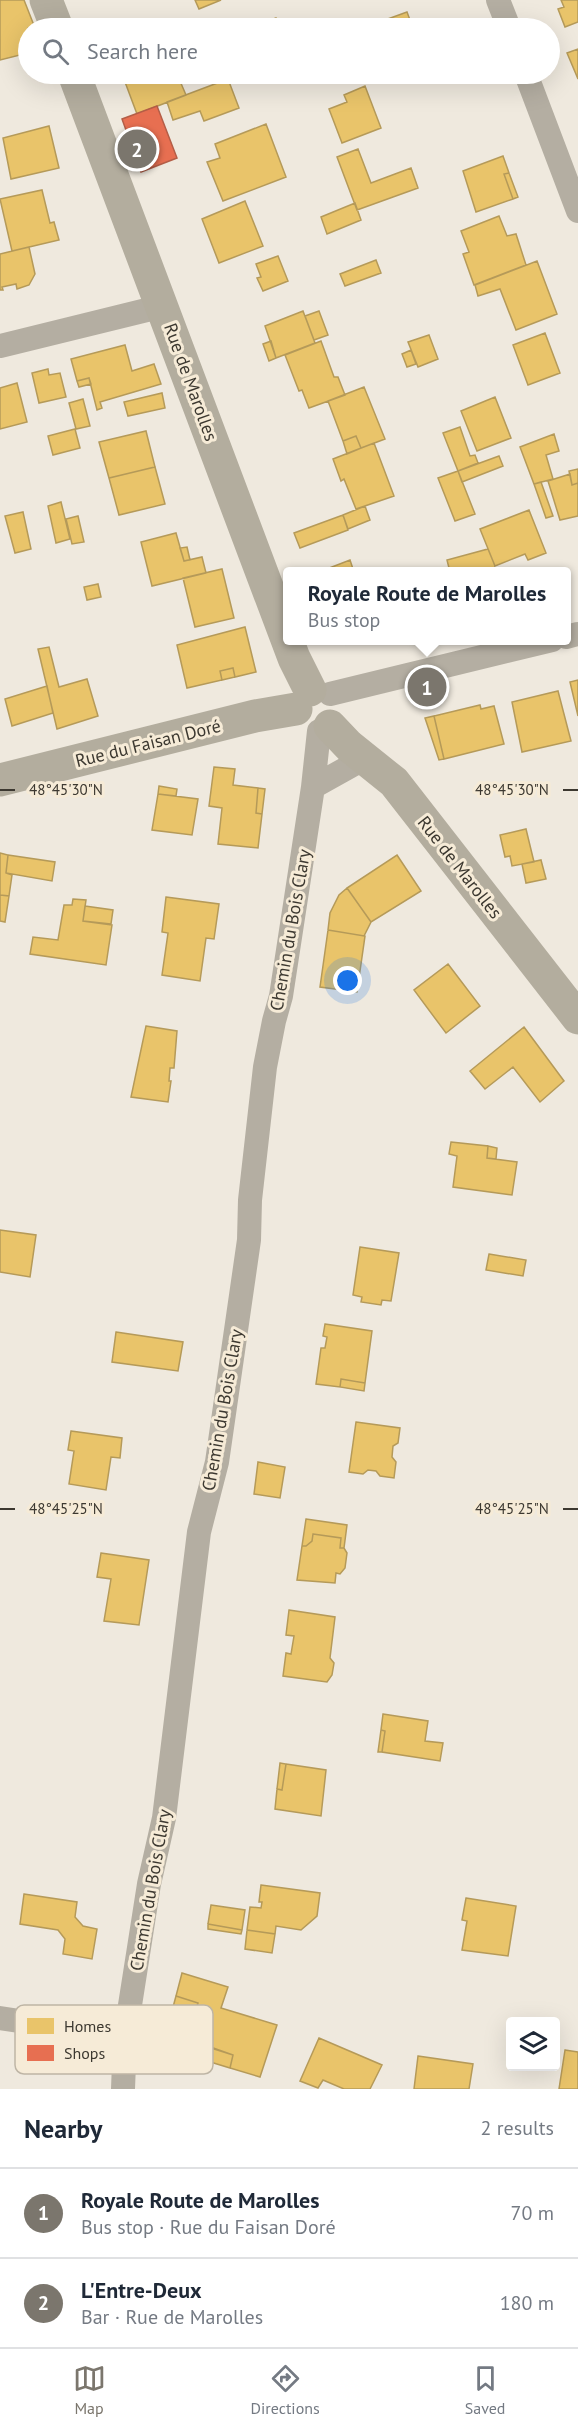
<!DOCTYPE html>
<html lang="en">
<head>
<meta charset="utf-8">
<style>
  body { margin:0; font-family:"PT Sans",sans-serif; background:#f2f2f3; color:#1f2937 }
  .controls { position:absolute; right:18px; bottom:18px; display:grid; overflow:hidden; border-radius:6px; box-shadow:0 6px 24px #0002 }
  .controls button { width:54px; height:54px; display:grid; place-items:center; padding:0; border:0; border-bottom:2px solid #e0e1e3; background:#fff; color:#1f2937; font:30px sans-serif }
  .you { position:absolute; left:348px; top:981px; width:21px; height:21px; margin:-15px; border:4px solid #fff; border-radius:50%; background:#1a73e8; box-shadow:0 0 0 9px #1a73e833 }
  .badge { display:grid; place-items:center; width:39px; height:39px; border-radius:50%; background:#7b766d; color:#fff; font-size:20px; font-weight:700 }
  .pin { position:absolute; translate:-50% -50%; border:3px solid #fff; box-shadow:0 2px 6px #0006 }
  .popup { position:absolute; left:283px; top:567px; width:288px; height:78px; box-sizing:border-box; display:grid; place-content:center; border-radius:6px; background:#fff; filter:drop-shadow(0 2px 4px #0005); font-size:20px; white-space:nowrap; color:#747a83 }
  .popup b { font-size:22px; color:#1f2937 }
  .popup::after { content:''; position:absolute; left:50%; top:100%; margin-left:-12px; border:12px solid transparent; border-top-color:#fff }
  .list { margin:0; padding:0; list-style:none }
  h2 { display:flex; justify-content:space-between; align-items:center; height:78px; margin:0; padding:0 24px; font-size:26px }
  h2 small { font-size:20px; font-weight:400; color:#747a83 }
  .list li { display:grid; grid-template-columns:39px 1fr auto; gap:18px; align-items:center; box-sizing:border-box; height:90px; padding:0 24px; border-top:2px solid #e0e1e3 }
  .list b { display:block; font-size:22px; white-space:nowrap }
  .list p { margin:0; font-size:20px; white-space:nowrap; color:#747a83 }
  .list em { font-size:20px; font-style:normal; color:#747a83 }
  .icon { flex:none; width:33px; height:33px; fill:none; stroke:currentColor; stroke-width:2; stroke-linecap:round; stroke-linejoin:round }
  .map { position:relative; flex:none; width:578px; height:2089px; overflow:hidden }
  .search { position:absolute; background:#fff; box-shadow:0 6px 24px #0002; left:18px; right:18px; top:18px; height:66px; display:flex; align-items:center; gap:15px; box-sizing:border-box; padding:0 21px; border-radius:33px; color:#747a83; font-size:22px }
  .sheet { height:258px; background:#fff }
  nav { display:flex; justify-content:space-around; align-items:center; box-sizing:border-box; height:84px; border-top:2px solid #e0e1e3; background:#fff; font-size:16px; color:#747a83 }
  nav a { display:grid; justify-items:center; gap:3px }
  nav .on { color:#7b766d }
  .map>svg:first-child { display:block }
  .homes { fill:#e9c46a; stroke:#b59a59; stroke-width:1.5 }
  .shops { fill:#e76f51; stroke:#b45e47; stroke-width:1.5 }
  .lines { fill:none; stroke-linecap:round; stroke-linejoin:round }
  .street { stroke:#b4aea2; stroke-width:24 }
  .secondary { stroke:#b3ad9e; stroke-width:33 }
  .ticks { fill:none; stroke:#3c3830; stroke-width:2 }
  .labels { text-anchor:middle; dominant-baseline:central; stroke-width:6; stroke-linejoin:round; paint-order:stroke }
  .street-label { font-size:18px; fill:#3c3830; stroke:#f6ebd7 }
  .key { fill:#f6ebd7; stroke:#beb5a5; stroke-width:1.5 }
  .key-label { font-size:16px; fill:#3c3830 }
  .ticks-label { font-size:15px; text-anchor:middle; fill:#3c3830; stroke:#f6ebd7; stroke-width:6; stroke-linejoin:round; paint-order:stroke }
</style>
</head>
<body>
<div class="map">
<svg width="578" height="2089" viewBox="0 0 578 2089">
  <rect width="100%" height="100%" fill="#efe9de"/>
  <path class="homes" d="M 0,0 L 24,0 L 35,28 L 28,28 L 28,53 L 0,60 Z
    M 195,0 L 221,0 L 199,9 Z
    M 561,0 L 578,0 L 578,22 L 565,27 L 558,9 L 564,7 Z
    M 407,12 L 413,28 L 420,26 L 421,28 L 363,28 Z
    M 276,18 L 280,28 L 255,28 L 254,26 Z
    M 578,49 L 578,79 L 567,53 Z
    M 122,74 L 177,74 L 186,95 L 137,114 Z
    M 228,79 L 239,108 L 204,121 L 200,111 L 173,120 L 167,102 Z
    M 365,86 L 381,128 L 342,143 L 329,109 L 347,102 L 344,95 Z
    M 266,124 L 286,177 L 223,201 L 207,162 L 220,158 L 215,144 Z
    M 49,126 L 59,168 L 11,179 L 3,138 Z
    M 358,149 L 371,183 L 411,168 L 418,188 L 357,210 L 337,157 Z
    M 503,156 L 509,173 L 504,174 L 513,199 L 476,212 L 463,171 Z
    M 509,173 L 518,197 L 513,199 L 504,174 Z
    M 42,190 L 50,223 L 54,222 L 59,240 L 12,251 L 0,199 Z
    M 245,201 L 263,246 L 219,263 L 202,219 Z
    M 355,203 L 361,220 L 327,234 L 321,217 Z
    M 499,216 L 507,236 L 516,234 L 526,265 L 474,285 L 463,254 L 469,252 L 461,231 Z
    M 29,247 L 35,274 L 29,285 L 17,289 L 16,284 L 2,287 L 3,290 L 0,290 L 0,254 Z
    M 278,256 L 288,281 L 263,291 L 257,278 L 261,277 L 256,264 Z
    M 376,260 L 381,273 L 345,286 L 340,274 Z
    M 537,261 L 557,314 L 516,330 L 500,289 L 478,296 L 475,285 Z
    M 303,311 L 315,343 L 276,358 L 265,326 Z
    M 319,311 L 328,335 L 314,340 L 305,316 Z
    M 545,333 L 560,373 L 528,385 L 513,345 Z
    M 429,335 L 438,359 L 418,367 L 408,342 Z
    M 271,341 L 276,358 L 269,361 L 263,344 Z
    M 321,341 L 334,377 L 338,377 L 345,395 L 309,408 L 302,390 L 299,391 L 285,355 Z
    M 125,345 L 132,371 L 154,364 L 161,384 L 100,402 L 102,408 L 97,410 L 89,378 L 77,381 L 71,359 Z
    M 411,350 L 416,364 L 407,367 L 402,354 Z
    M 48,369 L 49,375 L 60,373 L 66,397 L 39,403 L 32,373 Z
    M 89,378 L 91,384 L 79,387 L 77,381 Z
    M 17,383 L 27,422 L 0,429 L 0,388 Z
    M 364,387 L 385,439 L 361,448 L 356,436 L 343,441 L 328,401 Z
    M 162,393 L 165,408 L 128,416 L 124,402 Z
    M 495,397 L 511,438 L 477,451 L 461,411 Z
    M 83,399 L 90,426 L 76,429 L 69,403 Z
    M 460,427 L 470,456 L 475,455 L 478,463 L 458,471 L 443,433 Z
    M 75,429 L 80,448 L 53,455 L 48,436 Z
    M 146,431 L 155,467 L 109,478 L 99,442 Z
    M 554,434 L 559,451 L 546,455 L 553,479 L 534,484 L 520,447 Z
    M 356,436 L 361,448 L 347,454 L 343,441 Z
    M 374,443 L 394,496 L 356,509 L 344,479 L 341,481 L 333,459 Z
    M 499,456 L 503,466 L 462,482 L 458,471 Z
    M 155,467 L 165,504 L 119,515 L 109,478 Z
    M 578,469 L 578,483 L 572,485 L 569,471 Z
    M 458,471 L 475,514 L 455,521 L 438,478 Z
    M 570,474 L 572,485 L 578,483 L 578,516 L 560,520 L 548,481 Z
    M 541,482 L 553,516 L 546,518 L 534,484 Z
    M 61,502 L 70,539 L 56,543 L 48,506 Z
    M 365,506 L 370,520 L 348,529 L 343,515 Z
    M 529,510 L 546,553 L 528,560 L 525,554 L 495,566 L 480,529 Z
    M 23,512 L 31,549 L 15,553 L 5,516 Z
    M 343,515 L 348,530 L 300,548 L 294,533 Z
    M 78,516 L 84,542 L 72,544 L 66,519 Z
    M 176,533 L 184,561 L 202,557 L 206,573 L 152,586 L 141,542 Z
    M 187,547 L 190,560 L 184,561 L 180,548 Z
    M 488,549 L 495,566 L 494,572 L 450,572 L 447,560 Z
    M 350,560 L 354,572 L 319,572 Z
    M 222,569 L 234,618 L 195,627 L 183,578 Z
    M 98,584 L 101,597 L 87,600 L 84,587 Z
    M 245,627 L 256,672 L 235,677 L 233,668 L 220,671 L 222,680 L 187,688 L 177,645 Z
    M 49,647 L 59,687 L 87,679 L 98,716 L 57,729 L 38,649 Z
    M 233,668 L 235,677 L 222,680 L 220,671 Z
    M 578,680 L 578,716 L 570,682 Z
    M 47,686 L 53,713 L 12,726 L 5,699 Z
    M 558,691 L 571,741 L 522,752 L 512,702 Z
    M 480,705 L 481,709 L 494,706 L 504,744 L 444,759 L 434,716 Z
    M 434,716 L 444,759 L 439,760 L 425,718 Z
    M 214,767 L 235,769 L 233,785 L 258,788 L 256,813 L 262,814 L 258,848 L 218,844 L 222,808 L 209,806 Z
    M 159,786 L 177,789 L 176,796 L 158,794 Z
    M 258,788 L 265,789 L 262,814 L 256,813 Z
    M 158,794 L 198,799 L 192,835 L 152,830 Z
    M 526,829 L 534,862 L 512,866 L 510,856 L 505,857 L 500,835 Z
    M 0,853 L 8,855 L 6,873 L 12,875 L 9,896 L 0,895 Z
    M 8,855 L 55,862 L 52,881 L 6,873 Z
    M 397,855 L 421,891 L 371,922 L 347,888 Z
    M 541,860 L 546,879 L 526,883 L 522,864 Z
    M 347,888 L 371,922 L 364,936 L 328,930 L 330,913 L 339,895 Z
    M 0,895 L 9,896 L 5,922 L 0,921 Z
    M 166,897 L 219,904 L 214,939 L 206,938 L 200,981 L 162,975 L 168,933 L 162,932 Z
    M 73,899 L 86,900 L 83,921 L 112,925 L 106,965 L 30,954 L 33,937 L 58,940 L 64,905 L 72,905 Z
    M 85,906 L 113,910 L 111,924 L 83,921 Z
    M 328,930 L 365,936 L 357,992 L 320,987 Z
    M 448,964 L 480,1006 L 446,1033 L 414,990 Z
    M 146,1026 L 177,1031 L 174,1068 L 170,1068 L 169,1081 L 171,1081 L 168,1102 L 131,1097 Z
    M 524,1027 L 564,1081 L 540,1102 L 513,1067 L 485,1089 L 470,1071 Z
    M 451,1142 L 488,1146 L 487,1158 L 517,1162 L 512,1195 L 453,1187 L 457,1156 L 449,1154 Z
    M 488,1146 L 497,1148 L 496,1159 L 487,1158 Z
    M 0,1230 L 36,1235 L 30,1277 L 0,1272 Z
    M 360,1247 L 399,1253 L 391,1301 L 382,1300 L 381,1305 L 361,1302 L 362,1297 L 353,1295 Z
    M 489,1254 L 526,1260 L 523,1276 L 486,1270 Z
    M 325,1324 L 372,1331 L 365,1383 L 341,1379 L 340,1387 L 316,1384 L 321,1348 L 325,1348 L 327,1337 L 323,1336 Z
    M 116,1332 L 183,1342 L 178,1371 L 112,1362 Z
    M 341,1379 L 365,1383 L 364,1391 L 340,1387 Z
    M 356,1422 L 400,1428 L 398,1443 L 393,1446 L 392,1457 L 396,1462 L 394,1478 L 380,1476 L 376,1471 L 368,1470 L 363,1474 L 349,1472 Z
    M 71,1431 L 122,1438 L 120,1458 L 111,1457 L 106,1490 L 69,1484 L 74,1451 L 68,1450 Z
    M 258,1462 L 285,1467 L 280,1498 L 254,1494 Z
    M 306,1519 L 347,1525 L 344,1548 L 340,1548 L 341,1538 L 313,1534 L 312,1541 L 306,1546 L 302,1546 Z
    M 313,1534 L 341,1538 L 340,1548 L 344,1548 L 347,1553 L 345,1568 L 340,1574 L 336,1573 L 335,1583 L 297,1580 L 302,1546 L 306,1546 L 312,1541 Z
    M 101,1553 L 149,1560 L 139,1625 L 104,1621 L 111,1579 L 97,1577 Z
    M 289,1610 L 335,1617 L 330,1658 L 334,1663 L 332,1675 L 327,1682 L 283,1676 L 286,1653 L 291,1654 L 294,1636 L 286,1635 Z
    M 383,1714 L 428,1721 L 425,1741 L 443,1743 L 440,1761 L 382,1752 L 385,1731 L 381,1730 Z
    M 381,1730 L 385,1731 L 382,1752 L 378,1752 Z
    M 280,1763 L 286,1764 L 282,1790 L 277,1789 Z
    M 286,1764 L 326,1770 L 321,1816 L 275,1809 L 277,1789 L 282,1790 Z
    M 261,1885 L 320,1893 L 317,1916 L 301,1930 L 276,1926 L 275,1934 L 247,1930 L 250,1907 L 261,1908 L 262,1902 L 259,1902 Z
    M 24,1894 L 77,1902 L 75,1917 L 83,1926 L 97,1929 L 92,1959 L 63,1954 L 65,1939 L 58,1930 L 20,1924 Z
    M 466,1898 L 516,1906 L 508,1956 L 462,1950 L 467,1921 L 462,1920 Z
    M 211,1905 L 245,1910 L 242,1930 L 208,1924 Z
    M 208,1924 L 242,1930 L 241,1934 L 208,1929 Z
    M 247,1930 L 275,1934 L 272,1953 L 245,1949 Z
    M 182,1973 L 228,1987 L 221,2008 L 277,2025 L 260,2077 L 230,2068 L 233,2055 L 188,2039 L 198,2003 L 176,1996 Z
    M 176,1996 L 198,2003 L 191,2028 L 169,2022 Z
    M 319,2038 L 382,2065 L 370,2089 L 344,2089 L 323,2080 L 318,2088 L 300,2081 Z
    M 211,2048 L 233,2055 L 230,2068 L 207,2061 Z
    M 565,2050 L 578,2052 L 578,2089 L 559,2089 Z
    M 418,2056 L 473,2064 L 469,2089 L 414,2089 Z"/>
  <path class="shops" d="M 157,106 L 177,158 L 141,172 L 122,119 Z"/>
  <g class="lines">
    <path class="street" d="M 498,0 L 509,28
      M 526,74 L 578,211
      M 0,346 L 163,306
      M 566,637 L 578,634
      M 330,694 L 552,640
      M 313,787 L 365,758
      M 0,2018 L 125,2037
      M 123,2089 L 125,2037 L 149,1884 L 164,1818 L 199,1532 L 217,1462 L 249,1240 L 250,1200 L 265,1067 L 274,1021 L 281,996 L 313,787 L 319,731"/>
    <path class="secondary" d="M 46,0 L 57,28
      M 74,74 L 294,658 L 310,690
      M 330,726 L 349,746 L 394,782 L 578,1018
      M 0,780 L 255,716 L 296,709"/>
  </g>
  <path class="ticks" d="M 0,790 L 15,790M 563,790 L 578,790M 0,1509 L 15,1509M 563,1509 L 578,1509"/>
  <g class="labels">
    <g class="street-label">
      <text transform="translate(191 382) rotate(70)">Rue de Marolles</text>
      <text transform="translate(148 743) rotate(-14)">Rue du Faisan Doré</text>
      <text transform="translate(460 867) rotate(52)">Rue de Marolles</text>
      <text transform="translate(290 930) rotate(-80)">Chemin du Bois Clary</text>
      <text transform="translate(222 1410) rotate(-80)">Chemin du Bois Clary</text>
      <text transform="translate(150 1890) rotate(-80)">Chemin du Bois Clary</text>
    </g>
  </g>
  <rect x="15" y="2005" width="198" height="69" rx="9" class="key"/>
  <rect x="27" y="2018" width="27" height="16" fill="#e9c46a"/>
  <rect x="27" y="2045" width="27" height="16" fill="#e76f51"/>
  <g class="key-label">
    <text x="64" y="2032">Homes</text>
    <text x="64" y="2059">Shops</text>
  </g>
  <g class="ticks-label">
    <text x="66" y="795">48°45'30"N</text>
    <text x="512" y="795">48°45'30"N</text>
    <text x="66" y="1514">48°45'25"N</text>
    <text x="512" y="1514">48°45'25"N</text>
  </g>
</svg>
<div class="controls">
<button><svg class="icon" aria-label="layers" viewBox="0 0 24 24"><path d="M12 4l9 5-9 5-9-5zM3 14l9 5 9-5"/></svg></button>
</div>
<div class="you"></div>
<div class="pin badge" style="left:427px;top:687px">1</div>
<div class="popup"><b>Royale Route de Marolles</b>Bus stop</div>
<div class="pin badge" style="left:137px;top:149px">2</div>
<div class="search"><svg class="icon" aria-label="search" viewBox="0 0 24 24"><circle cx="10" cy="10" r="6"/><path d="M15 15l6 6"/></svg>Search here</div>
</div>
<section class="sheet">
<h2>Nearby<small>2 results</small></h2>
<ul class="list">
<li><span class="badge">1</span><div><b>Royale Route de Marolles</b><p>Bus stop · Rue du Faisan Doré</p></div><em>70 m</em></li>
<li><span class="badge">2</span><div><b>L'Entre-Deux</b><p>Bar · Rue de Marolles</p></div><em>180 m</em></li>
</ul>
</section>
<nav>
<a class="on"><svg class="icon" aria-label="map" viewBox="0 0 24 24"><path d="M3 6l6-2 6 2 6-2v14l-6 2-6-2-6 2zM9 4v14M15 6v14"/></svg>Map</a>
<a><svg class="icon" aria-label="directions" viewBox="0 0 24 24"><path d="M12 3l9 9-9 9-9-9zM9 14v-3h6M13 9l2 2-2 2"/></svg>Directions</a>
<a><svg class="icon" aria-label="saved" viewBox="0 0 24 24"><path d="M7 4h10v16l-5-4-5 4z"/></svg>Saved</a>
</nav>
</body>
</html>
